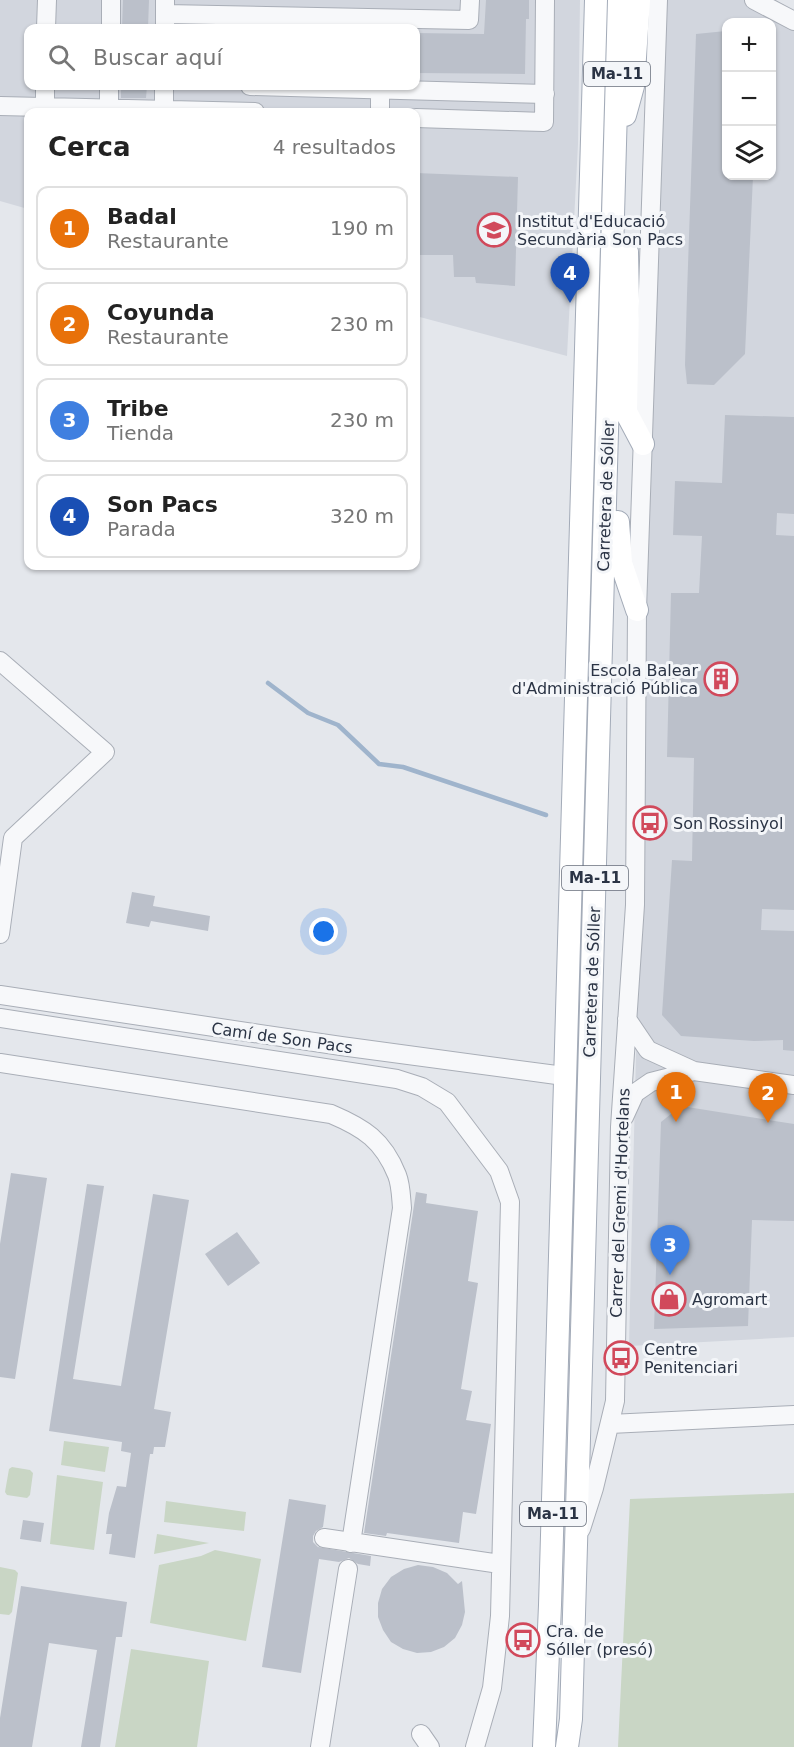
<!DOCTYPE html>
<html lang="es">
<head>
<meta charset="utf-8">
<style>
  body { margin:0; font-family:"DejaVu Sans",sans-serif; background:#f6f6f6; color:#222 }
  .controls { position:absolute; right:18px; top:18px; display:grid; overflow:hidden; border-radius:12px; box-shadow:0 2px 4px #0004 }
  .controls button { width:54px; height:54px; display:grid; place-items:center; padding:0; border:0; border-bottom:2px solid #e0e0e0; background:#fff; color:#222; font:30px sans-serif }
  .you { position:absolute; left:324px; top:932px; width:21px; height:21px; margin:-15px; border:4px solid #fff; border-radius:50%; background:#1a73e8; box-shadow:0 0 0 9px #1a73e833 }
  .badge { display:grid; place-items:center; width:39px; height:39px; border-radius:50%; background:#ea580c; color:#fff; font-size:20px; font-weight:700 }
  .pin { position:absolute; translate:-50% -50px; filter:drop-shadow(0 2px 3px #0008) }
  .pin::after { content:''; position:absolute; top:32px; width:21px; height:18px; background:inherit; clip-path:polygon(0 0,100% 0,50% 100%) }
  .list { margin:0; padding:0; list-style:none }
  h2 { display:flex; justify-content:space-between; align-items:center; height:78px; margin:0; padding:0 24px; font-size:26px }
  h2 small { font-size:20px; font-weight:400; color:#767676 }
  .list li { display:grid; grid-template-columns:39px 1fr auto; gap:18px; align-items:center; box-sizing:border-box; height:84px; margin:0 12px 12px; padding:0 12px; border:2px solid #e0e0e0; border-radius:12px }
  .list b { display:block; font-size:22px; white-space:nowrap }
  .list p { margin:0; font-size:20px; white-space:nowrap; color:#767676 }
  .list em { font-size:20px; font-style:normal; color:#767676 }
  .icon { flex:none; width:33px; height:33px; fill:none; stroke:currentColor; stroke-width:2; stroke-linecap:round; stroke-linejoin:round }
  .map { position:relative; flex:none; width:794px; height:1747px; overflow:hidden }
  .search { position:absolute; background:#fff; box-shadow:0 2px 4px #0004; left:24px; top:24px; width:396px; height:66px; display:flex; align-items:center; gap:15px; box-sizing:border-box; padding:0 21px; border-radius:12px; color:#767676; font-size:22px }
  .panel { position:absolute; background:#fff; box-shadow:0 2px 4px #0004; left:24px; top:108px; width:396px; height:462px; border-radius:12px }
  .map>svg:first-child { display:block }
  .built { fill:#d2d6de; fill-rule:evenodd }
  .green { fill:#c9d6c5 }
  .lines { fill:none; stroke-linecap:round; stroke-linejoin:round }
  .stream { stroke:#9fb4cc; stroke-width:4.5 }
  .building { fill:#bbc0ca }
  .minor-casing { stroke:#a9aeb7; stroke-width:20 }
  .major-casing { stroke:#a3abb8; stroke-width:24 }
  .minor { stroke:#f7f8fa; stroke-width:18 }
  .major { stroke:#fff; stroke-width:22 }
  .labels { text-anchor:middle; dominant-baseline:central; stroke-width:6; stroke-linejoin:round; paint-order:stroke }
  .shield { fill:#f4f6f9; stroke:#676e7b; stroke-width:1.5 }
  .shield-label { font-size:15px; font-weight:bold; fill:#2b3445 }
  .poi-label { font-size:16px; fill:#2b3445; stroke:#f4f6f9; text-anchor:start }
  .street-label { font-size:16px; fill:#2b3445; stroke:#f4f6f9 }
</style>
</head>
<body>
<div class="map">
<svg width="794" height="1747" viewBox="0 0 794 1747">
  <rect width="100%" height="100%" fill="#e4e7ec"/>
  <path class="built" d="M 0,0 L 580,0 L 578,144 L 567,356 L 416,316 L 416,112 L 28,112 L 28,209 L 0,201 ZM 28,28 L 416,28 L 416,86 L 28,86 Z
    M 645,0 L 776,0 L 794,12 L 794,1337 L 629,1346 L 650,467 ZM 726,22 L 772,22 L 772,176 L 726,176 Z"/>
  <path class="green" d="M 64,1441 L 109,1447 L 105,1472 L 61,1465 Z
    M 12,1467 L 30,1470 L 33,1473 L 30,1495 L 27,1498 L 7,1495 L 5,1492 L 9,1469 Z
    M 57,1475 L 103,1482 L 94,1550 L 50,1544 Z
    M 794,1493 L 794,1747 L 618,1747 L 630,1499 Z
    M 166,1501 L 246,1512 L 244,1531 L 164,1522 Z
    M 157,1534 L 209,1543 L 154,1554 Z
    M 215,1550 L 261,1559 L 246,1641 L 150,1623 L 159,1565 L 201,1556 Z
    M 0,1567 L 15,1570 L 18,1573 L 12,1612 L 9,1615 L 0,1614 Z
    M 131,1649 L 209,1661 L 197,1747 L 115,1747 Z"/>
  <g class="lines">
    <path class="stream" d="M 268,683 L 308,713 L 338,725 L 379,764 L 403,767 L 546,815"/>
  </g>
  <path class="building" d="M 123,0 L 149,0 L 148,28 L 122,28 Z
    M 486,0 L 529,0 L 529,19 L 526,19 L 525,74 L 416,73 L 416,33 L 484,34 Z
    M 726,31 L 726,176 L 753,176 L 745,354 L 714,385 L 687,384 L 685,365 L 687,294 L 696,34 Z
    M 121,86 L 147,86 L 146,98 L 121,98 Z
    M 416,173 L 518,177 L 515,286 L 476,283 L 475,277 L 454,277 L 453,255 L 416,255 Z
    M 725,415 L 794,417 L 794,514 L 777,513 L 776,535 L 794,536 L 794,910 L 762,909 L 761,930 L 794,931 L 794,1051 L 783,1050 L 783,1040 L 754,1041 L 681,1036 L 662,1015 L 672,860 L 692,861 L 694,758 L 667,757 L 671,593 L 699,593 L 702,536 L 673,535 L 675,481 L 722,483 Z
    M 132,892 L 155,896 L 153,906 L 210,916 L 208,931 L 151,921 L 149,927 L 126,923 Z
    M 681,1106 L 794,1124 L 794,1221 L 752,1220 L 748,1326 L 654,1329 L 661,1122 Z
    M 11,1173 L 47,1178 L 15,1379 L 0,1377 L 0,1244 Z
    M 87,1184 L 104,1186 L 73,1379 L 121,1386 L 153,1194 L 189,1200 L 154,1409 L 171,1412 L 165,1447 L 154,1447 L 153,1454 L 150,1454 L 135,1558 L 109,1554 L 112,1534 L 106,1534 L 109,1513 L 117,1486 L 126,1487 L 131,1453 L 121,1451 L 122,1442 L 49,1431 Z
    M 416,1192 L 427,1194 L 426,1203 L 478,1211 L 468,1281 L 478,1283 L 461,1389 L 472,1391 L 466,1420 L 491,1424 L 476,1514 L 463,1512 L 459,1543 L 387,1533 L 386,1536 L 364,1533 Z
    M 237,1232 L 260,1263 L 228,1286 L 205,1254 Z
    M 289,1499 L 326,1505 L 323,1527 L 316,1531 L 313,1536 L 313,1542 L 318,1547 L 371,1556 L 370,1566 L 358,1564 L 349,1558 L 339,1562 L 319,1559 L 301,1673 L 262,1667 Z
    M 23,1520 L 44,1523 L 41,1542 L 20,1539 Z
    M 418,1565 L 433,1567 L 447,1573 L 458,1584 L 462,1581 L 465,1612 L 462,1625 L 455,1638 L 444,1647 L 431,1652 L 417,1653 L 403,1649 L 391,1642 L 383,1630 L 378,1617 L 378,1603 L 382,1589 L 391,1577 L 404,1569 Z
    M 21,1586 L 127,1602 L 122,1637 L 116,1637 L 100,1747 L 81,1747 L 97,1650 L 49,1643 L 32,1747 L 0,1747 L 0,1718 Z"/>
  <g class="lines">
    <g class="minor-casing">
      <path id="minor" d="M 754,0 L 794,21
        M 165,14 L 469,20 L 470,0
        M 46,28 L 47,0
        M 111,28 L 111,0
        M 165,28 L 165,0
        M 164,86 L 164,112
        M 250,86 L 545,94
        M 380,86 L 380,112
        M 0,106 L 255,112
        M 45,107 L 45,86
        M 109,112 L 109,86
        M 416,118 L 544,122 L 545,0
        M 0,661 L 105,752 L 13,838 L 0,934
        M 0,995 L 341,1046 L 564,1076
        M 0,1018 L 397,1079 L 422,1087 L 447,1102 L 499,1171 L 510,1202 L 500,1616 L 492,1688 L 475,1747
        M 0,1063 L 331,1114 C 364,1128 383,1140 397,1175 C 401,1185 401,1197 402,1208 L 351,1543
        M 694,1071 L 794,1085
        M 624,1117 L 635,1093 L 651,1082 L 694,1071 L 648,1050 L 627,1019
        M 610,1424 L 794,1415
        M 581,1529 L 594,1488 L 615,1401 L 620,1127 L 635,905 L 637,610 L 658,0
        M 324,1538 L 500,1564
        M 421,1734 L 430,1747
        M 320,1747 L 348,1569"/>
    </g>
    <g class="major-casing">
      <path id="major" d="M 625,115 L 633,86 L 639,0
        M 627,252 L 628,301 L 626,412 L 643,444
        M 618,522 L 621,563 L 637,610
        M 544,1747 L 550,1605 L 596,0
        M 567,1747 L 571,1719 L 577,1510 L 619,0"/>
    </g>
    <use href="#minor" class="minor"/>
    <use href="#major" class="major"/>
  </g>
  <defs>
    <g id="school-ring" transform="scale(1.725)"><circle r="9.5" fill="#f4f6f9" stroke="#d1495b" stroke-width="1.5"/><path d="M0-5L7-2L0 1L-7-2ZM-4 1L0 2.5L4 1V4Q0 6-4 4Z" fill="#d1495b"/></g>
    <g id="building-ring" transform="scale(1.725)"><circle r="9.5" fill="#f4f6f9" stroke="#d1495b" stroke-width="1.5"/><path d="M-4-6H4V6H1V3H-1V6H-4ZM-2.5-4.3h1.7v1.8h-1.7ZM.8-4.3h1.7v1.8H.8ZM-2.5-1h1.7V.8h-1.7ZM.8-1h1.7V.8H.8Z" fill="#d1495b"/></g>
    <g id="bus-ring" transform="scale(1.725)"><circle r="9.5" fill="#f4f6f9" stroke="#d1495b" stroke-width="1.5"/><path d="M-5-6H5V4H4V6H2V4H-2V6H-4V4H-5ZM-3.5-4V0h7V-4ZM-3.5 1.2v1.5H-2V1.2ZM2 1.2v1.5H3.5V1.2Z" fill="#d1495b"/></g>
    <g id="shop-ring" transform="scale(1.725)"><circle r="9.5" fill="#f4f6f9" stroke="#d1495b" stroke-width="1.5"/><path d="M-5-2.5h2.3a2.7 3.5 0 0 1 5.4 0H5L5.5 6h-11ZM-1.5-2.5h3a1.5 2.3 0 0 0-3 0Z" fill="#d1495b"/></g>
  </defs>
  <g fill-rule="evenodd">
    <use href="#school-ring" x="494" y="230"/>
    <use href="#building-ring" x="721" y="679"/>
    <use href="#bus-ring" x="650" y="823"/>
    <use href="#shop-ring" x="669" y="1299"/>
    <use href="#bus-ring" x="621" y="1358"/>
    <use href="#bus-ring" x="523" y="1640"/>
  </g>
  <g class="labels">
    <g class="shield">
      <rect x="584" y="62" width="66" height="24" rx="4.5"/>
      <rect x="562" y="866" width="66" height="24" rx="4.5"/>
      <rect x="520" y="1502" width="66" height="24" rx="4.5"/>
    </g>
    <g class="shield-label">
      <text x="617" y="74">Ma-11</text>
      <text x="595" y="878">Ma-11</text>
      <text x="553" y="1514">Ma-11</text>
    </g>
    <g class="poi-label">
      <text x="517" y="221">Institut d'Educació<tspan x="517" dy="18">Secundària Son Pacs</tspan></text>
      <text x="698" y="670" text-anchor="end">Escola Balear<tspan x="698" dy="18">d'Administració Pública</tspan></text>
      <text x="673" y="823">Son Rossinyol</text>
      <text x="692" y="1299">Agromart</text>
      <text x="644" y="1349">Centre<tspan x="644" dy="18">Penitenciari</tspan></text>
      <text x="546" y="1631">Cra. de<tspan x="546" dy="18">Sóller (presó)</tspan></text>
    </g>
    <g class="street-label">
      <text transform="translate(606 496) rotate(-88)">Carretera de Sóller</text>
      <text transform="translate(592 982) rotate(-88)">Carretera de Sóller</text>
      <text transform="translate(282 1038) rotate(8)">Camí de Son Pacs</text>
      <text transform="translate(620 1203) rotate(-88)">Carrer del Gremi d'Hortelans</text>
    </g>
  </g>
</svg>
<div class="controls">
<button>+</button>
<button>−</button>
<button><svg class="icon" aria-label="layers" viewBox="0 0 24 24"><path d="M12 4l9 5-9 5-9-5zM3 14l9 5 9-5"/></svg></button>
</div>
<div class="you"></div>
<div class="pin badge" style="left:676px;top:1122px;background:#e8710a">1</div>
<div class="pin badge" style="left:768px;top:1123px;background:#e8710a">2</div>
<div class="pin badge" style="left:670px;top:1275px;background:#3f7fe0">3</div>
<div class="pin badge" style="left:570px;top:303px;background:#1a4fb4">4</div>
<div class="search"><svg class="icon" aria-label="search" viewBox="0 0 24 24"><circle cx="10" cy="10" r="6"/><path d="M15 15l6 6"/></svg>Buscar aquí</div>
<section class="panel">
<h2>Cerca<small>4 resultados</small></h2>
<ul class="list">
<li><span class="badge" style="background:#e8710a">1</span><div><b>Badal</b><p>Restaurante</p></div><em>190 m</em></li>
<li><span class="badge" style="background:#e8710a">2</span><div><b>Coyunda</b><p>Restaurante</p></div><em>230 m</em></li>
<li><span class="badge" style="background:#3f7fe0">3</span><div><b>Tribe</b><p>Tienda</p></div><em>230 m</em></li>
<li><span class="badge" style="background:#1a4fb4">4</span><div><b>Son Pacs</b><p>Parada</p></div><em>320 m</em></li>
</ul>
</section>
</div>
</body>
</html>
